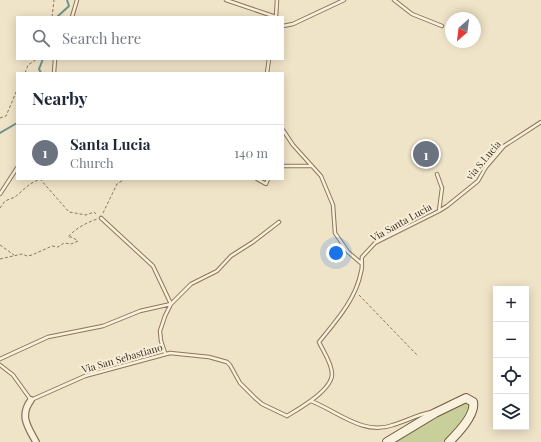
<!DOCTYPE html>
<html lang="en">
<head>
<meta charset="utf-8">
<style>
  body { margin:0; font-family:"Playfair Display",serif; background:#f6f6f7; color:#1f2937 }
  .controls { position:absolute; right:12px; bottom:12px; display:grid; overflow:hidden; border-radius:0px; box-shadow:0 2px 10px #0003 }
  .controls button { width:36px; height:36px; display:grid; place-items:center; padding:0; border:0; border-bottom:1px solid #e0e1e3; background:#fff; color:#1f2937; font:20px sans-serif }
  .compass { position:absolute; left:445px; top:12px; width:36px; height:36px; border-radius:50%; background:#fff; box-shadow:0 2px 10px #0003; rotate:208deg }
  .you { position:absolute; left:336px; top:253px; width:14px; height:14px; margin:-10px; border:3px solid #fff; border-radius:50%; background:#1a73e8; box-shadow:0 0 0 6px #1a73e833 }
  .badge { display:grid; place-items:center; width:26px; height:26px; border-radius:50%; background:#2563eb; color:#fff; font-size:13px; font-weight:700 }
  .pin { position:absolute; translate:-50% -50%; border:2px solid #fff; box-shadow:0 1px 4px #0006 }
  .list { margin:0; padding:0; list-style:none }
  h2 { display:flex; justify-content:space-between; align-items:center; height:52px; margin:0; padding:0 16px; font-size:17px }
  h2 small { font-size:13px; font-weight:400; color:#747a83 }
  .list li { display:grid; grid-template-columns:26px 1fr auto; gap:12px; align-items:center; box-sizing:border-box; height:56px; padding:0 16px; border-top:1px solid #e0e1e3 }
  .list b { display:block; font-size:15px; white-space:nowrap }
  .list p { margin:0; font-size:13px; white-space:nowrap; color:#747a83 }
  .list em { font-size:13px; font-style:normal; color:#747a83 }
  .icon { flex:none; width:22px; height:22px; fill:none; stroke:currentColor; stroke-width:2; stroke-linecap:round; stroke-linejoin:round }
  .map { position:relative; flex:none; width:541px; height:442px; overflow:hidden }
  .search { position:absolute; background:#fff; box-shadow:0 2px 10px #0003; left:16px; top:16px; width:268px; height:44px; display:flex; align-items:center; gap:10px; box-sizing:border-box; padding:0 14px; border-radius:0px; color:#747a83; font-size:15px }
  .panel { position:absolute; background:#fff; box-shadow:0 2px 10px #0003; left:16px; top:72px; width:268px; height:108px; border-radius:0px }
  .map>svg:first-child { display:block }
  .green { fill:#c9cf9b }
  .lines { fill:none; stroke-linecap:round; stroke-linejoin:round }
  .stream { stroke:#6f938a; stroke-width:2 }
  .service-casing { stroke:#8d765c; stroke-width:4.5 }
  .minor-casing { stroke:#8d765c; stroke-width:8 }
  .secondary-casing { stroke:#6f573f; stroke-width:10 }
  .path { stroke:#8d765c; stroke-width:1; stroke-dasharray:3 2; stroke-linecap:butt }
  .service { stroke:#faf1dc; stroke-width:2.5 }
  .minor { stroke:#faf1dc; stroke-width:5.5 }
  .secondary { stroke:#faf1dc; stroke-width:8 }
  .labels { text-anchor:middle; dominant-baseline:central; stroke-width:4; stroke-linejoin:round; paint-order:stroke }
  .street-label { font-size:10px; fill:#3d2e20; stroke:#f7eed8 }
</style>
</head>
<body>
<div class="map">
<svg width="541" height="442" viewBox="0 0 541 442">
  <rect width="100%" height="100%" fill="#f0e4c8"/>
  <path class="green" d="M 463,402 L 468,402 L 471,406 C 466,419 456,433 445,442 L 393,442 Z"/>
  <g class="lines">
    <path class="stream" d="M 57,17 L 69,6 L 67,0
      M 41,73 L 39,69 L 43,59
      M 0,133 L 17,123"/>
    <g class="service-casing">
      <path id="service" d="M 226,0 L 276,17
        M 394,0 L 412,14 L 442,26
        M 72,17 L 77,0
        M 276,17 L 277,0
        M 283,26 L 293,24 L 344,0
        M 54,73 L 55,59
        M 267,73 L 269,59
        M 283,130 L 293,145 L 321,176 L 333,205 L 335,233 L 348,252 L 361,263
        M 283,166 L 312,166
        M 257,179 L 266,184 L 268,179
        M 0,194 L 17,168
        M 439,211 L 447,206 L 478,181 L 486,167 L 504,146 L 541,122
        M 101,218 L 153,266 L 171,304
        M 165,353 L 161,341 L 160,331 L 165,316 L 171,304 L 191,284 L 217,271 L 231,256 L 253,242 L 279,222
        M 0,359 L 48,337 L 103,326 L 140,311 L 171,304
        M 0,365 L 13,375 L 31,400 L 85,376 L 170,353 L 209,357 L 227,362 L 230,365 L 240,383 L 255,398 L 262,404 L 287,416 C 300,408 332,390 332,374 C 332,363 323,351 319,342 C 336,321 356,299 361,272 C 363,267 361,262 362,257 L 375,243 L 439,211 L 442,188 L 437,174
        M 311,401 C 337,411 363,436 393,425 C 406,421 417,415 431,412"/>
    </g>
    <g class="minor-casing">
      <path id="minor" d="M 31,400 C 19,416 28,427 36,442"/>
    </g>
    <g class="secondary-casing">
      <path id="secondary" d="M 387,442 L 435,413 L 466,398 L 473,402 C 476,414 457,434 449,442"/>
    </g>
    <path class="path" d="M 52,17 L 54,0
      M 25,73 L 28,65 L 37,59
      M 0,118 L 6,116 L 17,90
      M 0,208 L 5,201 L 15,197 L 30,184 L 40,179 L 69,212 L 86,215 L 94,212 L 97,215
      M 103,213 L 117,184 L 125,179
      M 0,245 L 14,255
      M 0,259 L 22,254 L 27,256 L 32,255 L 52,246 L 58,247 L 64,243 L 71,244 L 78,241 L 72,237 L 68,237 C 76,228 86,223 97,219
      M 359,295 L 418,356"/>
    <use href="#service" class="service"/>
    <use href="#minor" class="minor"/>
    <use href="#secondary" class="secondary"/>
  </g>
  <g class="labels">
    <g class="street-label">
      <text transform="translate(483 160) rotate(-50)">via S.Lucia</text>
      <text transform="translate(401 222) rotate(-29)">Via Santa Lucia</text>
      <text transform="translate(122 358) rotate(-16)">Via San Sebastiano</text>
    </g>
  </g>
</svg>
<div class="controls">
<button>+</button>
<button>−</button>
<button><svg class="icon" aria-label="locate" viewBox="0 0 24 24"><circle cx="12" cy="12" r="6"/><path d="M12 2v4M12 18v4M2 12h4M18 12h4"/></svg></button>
<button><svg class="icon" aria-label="layers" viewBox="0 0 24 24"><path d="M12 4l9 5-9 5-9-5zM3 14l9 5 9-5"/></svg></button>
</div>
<svg class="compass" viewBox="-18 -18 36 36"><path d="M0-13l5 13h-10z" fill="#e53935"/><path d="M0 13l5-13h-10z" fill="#747a83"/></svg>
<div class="you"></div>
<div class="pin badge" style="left:426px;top:154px;background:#6b7280">1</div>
<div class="search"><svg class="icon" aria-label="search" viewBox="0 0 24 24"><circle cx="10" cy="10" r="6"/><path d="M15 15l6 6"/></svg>Search here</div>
<section class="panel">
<h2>Nearby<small></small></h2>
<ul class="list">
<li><span class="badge" style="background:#6b7280">1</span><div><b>Santa Lucia</b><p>Church</p></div><em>140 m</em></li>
</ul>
</section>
</div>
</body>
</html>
